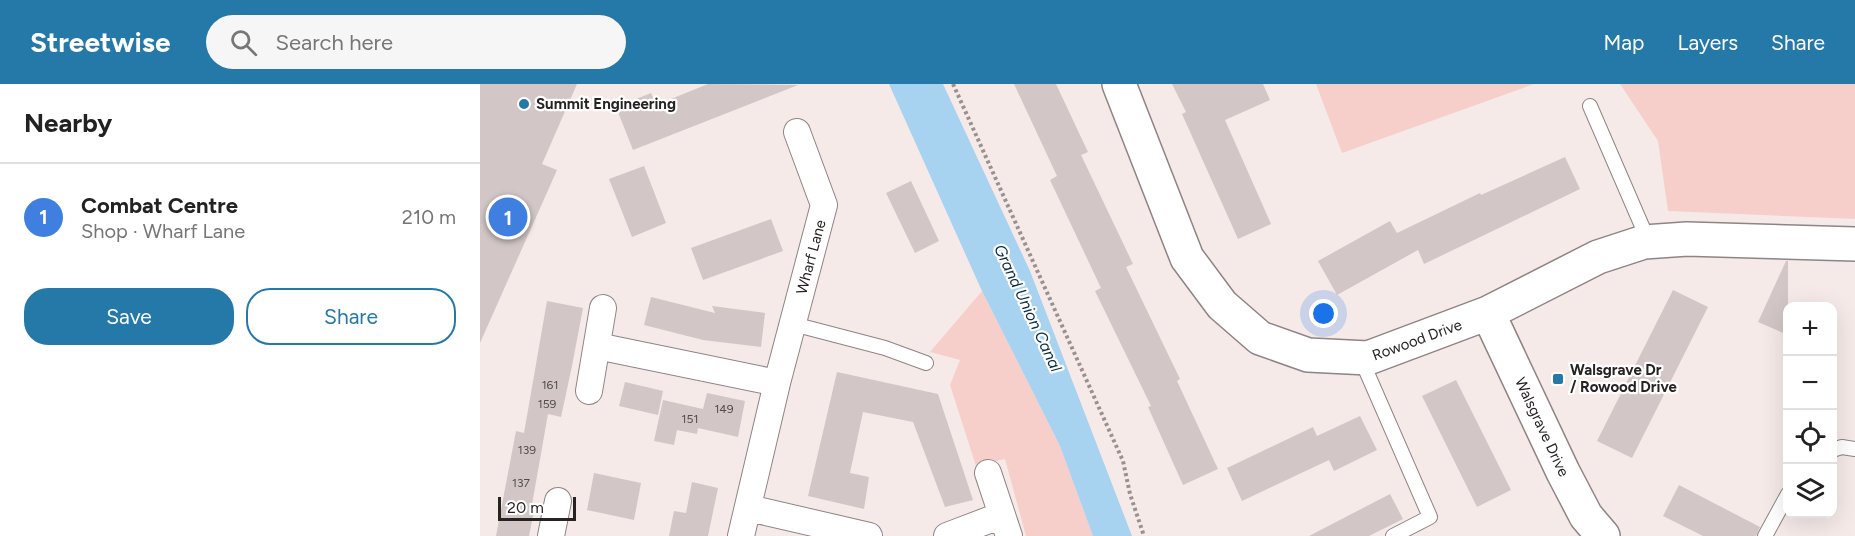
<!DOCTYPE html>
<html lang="en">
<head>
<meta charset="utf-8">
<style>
  body { margin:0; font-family:Figtree,sans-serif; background:#f6f6f6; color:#222 }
  .controls { position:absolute; right:18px; bottom:18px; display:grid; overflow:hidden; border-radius:12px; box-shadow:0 6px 24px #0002 }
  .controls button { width:54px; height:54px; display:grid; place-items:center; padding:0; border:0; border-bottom:2px solid #e0e0e0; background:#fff; color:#222; font:30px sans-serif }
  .scale { position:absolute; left:18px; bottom:15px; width:78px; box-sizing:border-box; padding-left:6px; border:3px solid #272323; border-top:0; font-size:16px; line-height:21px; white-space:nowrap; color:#272323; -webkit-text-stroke:4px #fff; paint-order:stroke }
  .you { position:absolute; left:844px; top:230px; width:21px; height:21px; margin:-15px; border:4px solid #fff; border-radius:50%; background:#1a73e8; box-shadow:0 0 0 9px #1a73e833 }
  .badge { display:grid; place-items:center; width:39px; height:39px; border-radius:50%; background:#2479a9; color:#fff; font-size:20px; font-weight:700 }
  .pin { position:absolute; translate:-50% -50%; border:3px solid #fff; box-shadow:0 2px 6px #0006 }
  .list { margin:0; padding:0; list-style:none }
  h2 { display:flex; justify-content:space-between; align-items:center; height:78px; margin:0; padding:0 24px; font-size:26px }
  h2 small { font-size:20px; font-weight:400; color:#767676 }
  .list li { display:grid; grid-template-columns:39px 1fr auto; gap:18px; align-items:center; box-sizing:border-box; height:108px; padding:0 24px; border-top:2px solid #e0e0e0 }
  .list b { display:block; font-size:22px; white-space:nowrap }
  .list p { margin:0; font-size:20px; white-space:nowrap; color:#767676 }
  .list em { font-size:20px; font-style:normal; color:#767676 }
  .actions { display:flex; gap:12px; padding:18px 24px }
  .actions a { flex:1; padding:14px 0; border:2px solid #2479a9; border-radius:24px; text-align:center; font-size:21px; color:#2479a9 }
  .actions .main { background:#2479a9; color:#fff }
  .icon { flex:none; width:33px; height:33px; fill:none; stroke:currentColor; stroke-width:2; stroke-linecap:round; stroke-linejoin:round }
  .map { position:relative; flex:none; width:1375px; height:452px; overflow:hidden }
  header { display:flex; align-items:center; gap:36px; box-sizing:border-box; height:84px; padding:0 30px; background:#2479a9; color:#fff }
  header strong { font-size:28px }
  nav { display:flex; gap:33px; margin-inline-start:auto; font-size:21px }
  .search { width:420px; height:54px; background:#f6f6f6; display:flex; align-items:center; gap:15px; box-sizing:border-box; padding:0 21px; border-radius:33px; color:#767676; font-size:22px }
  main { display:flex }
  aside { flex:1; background:#fff }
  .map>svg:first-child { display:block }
  .green { fill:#f7cfca }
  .water { fill:#a7d2f0 }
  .building { fill:#d2c7c6 }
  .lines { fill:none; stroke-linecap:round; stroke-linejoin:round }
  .service-casing { stroke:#8e8483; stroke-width:16 }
  .minor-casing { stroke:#8e8483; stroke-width:28 }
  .tertiary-casing { stroke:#8e8483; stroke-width:36 }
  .path { stroke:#999190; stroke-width:4; stroke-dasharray:3 3; stroke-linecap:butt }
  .service { stroke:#fff; stroke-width:14 }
  .minor { stroke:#fff; stroke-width:26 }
  .tertiary { stroke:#fff; stroke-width:33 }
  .poi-dot { fill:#2479a9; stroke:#fff; stroke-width:2 }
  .labels { text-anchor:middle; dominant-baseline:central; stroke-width:4.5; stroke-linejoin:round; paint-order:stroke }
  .number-label { font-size:12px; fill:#524c4c }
  .poi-label { font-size:15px; font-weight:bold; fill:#272323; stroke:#fff; text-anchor:start }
  .street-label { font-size:15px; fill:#272323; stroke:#fff }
  .water-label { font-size:16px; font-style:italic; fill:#082c41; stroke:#fff }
</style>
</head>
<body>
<header>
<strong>Streetwise</strong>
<div class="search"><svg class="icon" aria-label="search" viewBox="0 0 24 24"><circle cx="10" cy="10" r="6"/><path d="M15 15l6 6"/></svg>Search here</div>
<nav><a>Map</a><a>Layers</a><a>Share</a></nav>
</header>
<main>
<aside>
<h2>Nearby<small></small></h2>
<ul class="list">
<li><span class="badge" style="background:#3f7fe0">1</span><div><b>Combat Centre</b><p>Shop · Wharf Lane</p></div><em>210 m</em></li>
</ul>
<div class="actions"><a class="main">Save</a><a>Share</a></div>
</aside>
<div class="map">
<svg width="1375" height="452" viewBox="0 0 1375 452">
  <rect width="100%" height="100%" fill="#f5eae8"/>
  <path class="green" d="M 836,0 L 1054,0 L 862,69 Z
    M 1140,0 L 1375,0 L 1375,135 L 1188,127 L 1178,57 Z
    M 502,207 L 580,362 L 613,452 L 546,452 L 525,375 L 496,382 L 470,301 L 480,276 L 450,268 Z"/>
  <path class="water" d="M 409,0 L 463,0 L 550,187 L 652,452 L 613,452 L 580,362 L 502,207 Z"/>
  <path class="building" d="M 0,0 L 97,0 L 62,80 L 77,86 L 0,259 Z
    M 228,0 L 318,1 L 153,66 L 136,23 L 171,9 L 176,21 Z
    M 534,0 L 576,0 L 608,68 L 601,71 L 653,180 L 646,183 L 700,295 L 697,297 L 738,385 L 703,401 L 668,323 L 671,322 L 615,207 L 621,204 L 570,96 L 577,92 Z
    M 692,0 L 783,0 L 790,16 L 745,36 L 791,140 L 758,155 L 702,30 L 706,28 Z
    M 1085,73 L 1100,105 L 944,180 L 938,166 L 857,211 L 838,177 L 910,137 L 917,149 L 1000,109 L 1001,111 Z
    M 164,82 L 186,139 L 152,153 L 129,95 Z
    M 431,97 L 459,157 L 435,169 L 406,109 Z
    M 291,135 L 303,167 L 223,196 L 211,164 Z
    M 1306,177 L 1308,177 L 1308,251 L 1278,238 Z
    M 1193,206 L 1228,223 L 1152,374 L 1117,357 Z
    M 171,213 L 235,229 L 232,222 L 285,229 L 281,263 L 223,256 L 164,241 Z
    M 67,217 L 103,224 L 92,282 L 81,333 L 68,330 L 51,426 L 54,427 L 49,452 L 16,452 L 36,347 L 44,349 Z
    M 357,288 L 458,310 L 493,416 L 465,423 L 433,338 L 383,328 L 370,389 L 389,393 L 384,425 L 328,412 Z
    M 976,296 L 1031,406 L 997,423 L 942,312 Z
    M 145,298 L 183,307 L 178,331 L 139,322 Z
    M 227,309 L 265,317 L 258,353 L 218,344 L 217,350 L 197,346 L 194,361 L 174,357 L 183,316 L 223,325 Z
    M 880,332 L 897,366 L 854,387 L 849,376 L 762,417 L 747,384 L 833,343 L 837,352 Z
    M 114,389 L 161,399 L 154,436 L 107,426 Z
    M 212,398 L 238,404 L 228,452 L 189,452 L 194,427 L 206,429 Z
    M 1199,401 L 1280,443 L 1276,452 L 1223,452 L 1183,432 Z
    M 910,410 L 923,435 L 889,452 L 829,452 Z"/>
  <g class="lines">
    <g class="service-casing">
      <path id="service" d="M 1110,22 L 1168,156
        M 313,240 L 405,264 L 446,279
        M 881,275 L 950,433 L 913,452
        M 1352,366 L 1362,363 L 1375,365
        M 1285,452 L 1308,410"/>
    </g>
    <g class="minor-casing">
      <path id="minor" d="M 117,262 L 297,299
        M 109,307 L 123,224
        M 508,389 L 529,452
        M 269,424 L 389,452
        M 71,452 L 78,417
        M 261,452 L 297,299 L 344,121 L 317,48
        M 467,452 L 522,431"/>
    </g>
    <g class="tertiary-casing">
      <path id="tertiary" d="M 639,0 L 707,174 L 742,221 L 780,254 L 828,271 L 888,274 L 1008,229 L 1118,173 L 1164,158 L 1207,155 L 1375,160
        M 1008,229 L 1083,388 L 1106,432 L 1123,452"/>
    </g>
    <path class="path" d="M 473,0 L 643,377 L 650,410 L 664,452"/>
    <use href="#service" class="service"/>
    <use href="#minor" class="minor"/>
    <use href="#tertiary" class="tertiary"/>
  </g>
  <g class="poi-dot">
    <circle cx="44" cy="20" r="6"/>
    <rect x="1072" y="289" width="12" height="12" rx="3"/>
  </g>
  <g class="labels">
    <g class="number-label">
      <text x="70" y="301">161</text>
      <text x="67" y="320">159</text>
      <text x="244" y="325">149</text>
      <text x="210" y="335">151</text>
      <text x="47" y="366">139</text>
      <text x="41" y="399">137</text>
    </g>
    <g class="poi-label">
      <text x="56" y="20">Summit Engineering</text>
      <text x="1090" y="286">Walsgrave Dr<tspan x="1090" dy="17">/ Rowood Drive</tspan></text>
    </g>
    <g class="street-label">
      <text transform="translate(331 173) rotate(-75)">Wharf Lane</text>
      <text transform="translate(937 256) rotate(-20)">Rowood Drive</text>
      <text transform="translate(1062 343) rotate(65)">Walsgrave Drive</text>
    </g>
    <g class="water-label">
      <text transform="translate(548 224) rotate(65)">Grand Union Canal</text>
    </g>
  </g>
</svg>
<div class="controls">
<button>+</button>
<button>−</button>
<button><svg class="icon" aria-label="locate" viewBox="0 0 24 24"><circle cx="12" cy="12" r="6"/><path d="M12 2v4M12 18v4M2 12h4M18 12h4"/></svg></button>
<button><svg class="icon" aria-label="layers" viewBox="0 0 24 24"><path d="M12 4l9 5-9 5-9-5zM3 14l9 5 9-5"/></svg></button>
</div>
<div class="scale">20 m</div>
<div class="you"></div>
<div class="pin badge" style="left:28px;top:133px;background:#3f7fe0">1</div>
</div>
</main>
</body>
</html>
